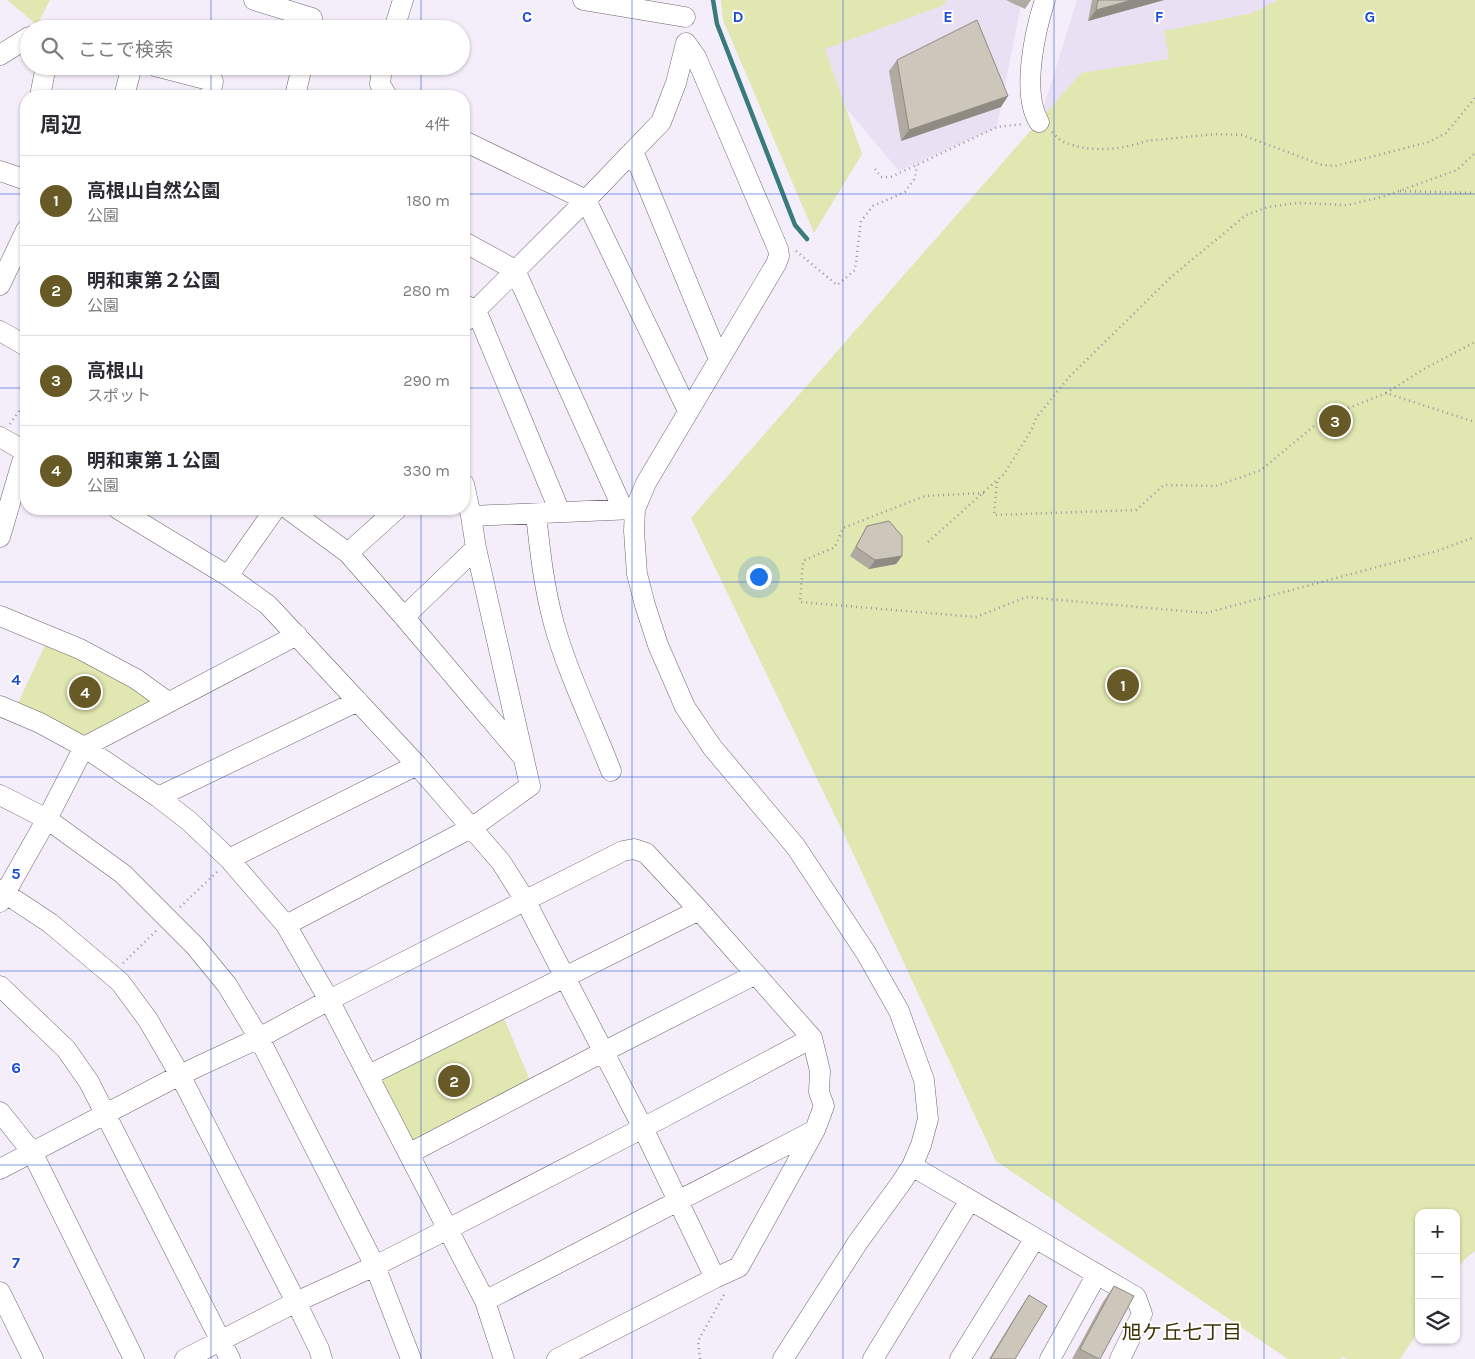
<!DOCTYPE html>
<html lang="ja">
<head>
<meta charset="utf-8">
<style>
  body { margin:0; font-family:Karla,"Noto Sans JP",sans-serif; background:#f2f2f3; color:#2b2b33 }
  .controls { position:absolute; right:15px; bottom:15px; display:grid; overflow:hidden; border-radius:10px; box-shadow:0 1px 4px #0004 }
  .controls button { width:45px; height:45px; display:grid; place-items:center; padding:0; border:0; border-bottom:1px solid #e1e1e2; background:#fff; color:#2b2b33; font:25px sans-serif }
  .you { position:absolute; left:758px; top:576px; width:18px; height:18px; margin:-12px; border:4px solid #fff; border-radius:50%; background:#1a73e8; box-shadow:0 0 0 8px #1a73e833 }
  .badge { display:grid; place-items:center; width:32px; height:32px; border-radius:50%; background:#675a27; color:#fff; font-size:16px; font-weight:700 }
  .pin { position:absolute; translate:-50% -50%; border:2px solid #fff; box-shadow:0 1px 5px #0006 }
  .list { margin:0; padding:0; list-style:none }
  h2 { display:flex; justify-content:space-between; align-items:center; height:65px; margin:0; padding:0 20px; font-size:21px }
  h2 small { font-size:16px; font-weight:400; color:#7c7c81 }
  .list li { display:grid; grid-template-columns:32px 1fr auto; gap:15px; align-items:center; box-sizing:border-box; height:90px; padding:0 20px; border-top:1px solid #e1e1e2 }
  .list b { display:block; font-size:19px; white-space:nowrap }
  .list p { margin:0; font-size:16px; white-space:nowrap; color:#7c7c81 }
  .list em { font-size:16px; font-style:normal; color:#7c7c81 }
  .icon { flex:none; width:28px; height:28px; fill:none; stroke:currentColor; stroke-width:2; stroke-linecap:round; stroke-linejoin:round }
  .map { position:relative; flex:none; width:1475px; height:1359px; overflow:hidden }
  .search { position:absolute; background:#fff; box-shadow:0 1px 4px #0004; left:20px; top:20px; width:450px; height:55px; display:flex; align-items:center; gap:12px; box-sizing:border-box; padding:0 18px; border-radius:28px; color:#7c7c81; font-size:19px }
  .panel { position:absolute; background:#fff; box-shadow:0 1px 4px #0004; left:20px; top:90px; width:450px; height:425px; border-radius:20px }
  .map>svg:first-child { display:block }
  .built { fill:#eae0f3 }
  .green { fill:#e1e7b0 }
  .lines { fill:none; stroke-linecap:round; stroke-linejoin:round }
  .stream { stroke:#397b7c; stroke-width:4.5 }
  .minor-casing { stroke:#6c6671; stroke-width:21 }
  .path { stroke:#9b96a0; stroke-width:2.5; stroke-dasharray:1 4; stroke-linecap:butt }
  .minor { stroke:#fff; stroke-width:20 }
  .wall { fill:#b0aaa0 }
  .shaded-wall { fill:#908b82 }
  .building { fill:#cdc6ba; stroke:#908b82 }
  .grid { fill:none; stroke:#1d4ed8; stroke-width:1; stroke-opacity:0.55 }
  .labels { text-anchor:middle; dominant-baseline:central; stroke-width:4; stroke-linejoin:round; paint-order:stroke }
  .neighbourhood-label { font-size:20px; fill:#3c3206; stroke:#fefefe }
  .grid-label { font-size:16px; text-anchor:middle; font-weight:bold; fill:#1d4ed8; stroke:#fefefe; stroke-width:4; stroke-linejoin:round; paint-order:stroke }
</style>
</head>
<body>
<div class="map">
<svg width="1475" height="1359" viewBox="0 0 1475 1359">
  <rect width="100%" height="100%" fill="#f4edfa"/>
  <path class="built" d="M 755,0 L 1022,0 L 997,127 L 899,171 Z
    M 1077,0 L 1312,0 L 1039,122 Z"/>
  <path class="green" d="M 7,0 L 50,0 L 37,25 Z
    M 721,0 L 946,0 L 944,5 L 825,49 L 862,154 L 814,233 L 723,20 Z
    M 1278,0 L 1475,0 L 1475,1251 L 1464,1260 L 1456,1272 L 1456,1213 L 1419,1213 L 1419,1330 L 1400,1359 L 1347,1359 L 1343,1357 L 1340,1359 L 1288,1359 L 996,1161 L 852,851 L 691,518 L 1081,73 L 1169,59 L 1164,31 L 1252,13 Z
    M 47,641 L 156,700 L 82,738 L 17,705 Z
    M 503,1016 L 530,1080 L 414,1145 L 379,1081 Z"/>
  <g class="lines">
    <path class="stream" d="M 713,0 L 717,24 L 795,225 L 807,239"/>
    <g class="minor-casing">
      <path id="minor" d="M 254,0 L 312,18 L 310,29
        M 583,0 L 685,17
        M 394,29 L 403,0
        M 0,55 L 29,37
        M 155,66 L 213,81 L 210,96
        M 382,66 L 380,84 L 387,96
        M 40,96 L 46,66
        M 124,96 L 132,66
        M 295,96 L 302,66
        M 1039,122 C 1021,93 1035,31 1045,0
        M 464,141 L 586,200 L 688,411
        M 633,151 L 719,359
        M 0,171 L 26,180
        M 464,242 L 515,270 L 623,509
        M 0,285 L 26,230
        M 465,305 L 476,310 L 560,512
        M 464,322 L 586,200 L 661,122 L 676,83 L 686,43 L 696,57 L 778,249 L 779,256 L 776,264 L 646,483 L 635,509 L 634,531 L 637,574 L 645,605 L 658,645 L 685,707 L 712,747 L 796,847 L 866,953 L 899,1011 L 924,1080 L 928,1119 L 921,1145 L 912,1166 L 901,1183 L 858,1242 L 783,1359
        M 0,331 L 26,346
        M 0,437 L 26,452
        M 118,509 L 228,576 L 268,605 L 417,765 L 501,862 L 525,900 L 643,1128 L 715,1278
        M 288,509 L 348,553 L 404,617 L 521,755
        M 536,514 C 540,551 544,588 554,624 C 568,674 592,722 611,771
        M 471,516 L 634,509
        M 0,537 L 25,452
        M 348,553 L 397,509
        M 228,576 L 275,509
        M 0,616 L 80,649 L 136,679 L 168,702
        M 404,617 L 476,548
        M 0,706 L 40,723 L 84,747 L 158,797 L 189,821 L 229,859 L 286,925 L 329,1000 L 485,1301 L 504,1359
        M 0,795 L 47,819 L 123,874 L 195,946 L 227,985 L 259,1038 L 375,1266 L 411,1359
        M 158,797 L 358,701
        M 229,859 L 417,765
        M 0,890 L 50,923 L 120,982 L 148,1020 L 180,1075 L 296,1302 L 319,1349 L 322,1359
        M 0,902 L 47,819 L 84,747 L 297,635
        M 286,925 L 473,827 L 530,786 L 476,548 L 471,516 L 464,484
        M 0,986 L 66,1049 L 89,1082 L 230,1359
        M 369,1075 L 699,910
        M 0,1112 L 32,1152 L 134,1359
        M 410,1153 L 603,1052 L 756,974
        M 912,1166 L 1136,1297 L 1142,1314 L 1120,1359
        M 0,1169 L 180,1075 L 259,1038 L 329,1000 L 623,851 L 634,849 L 646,853 L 699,910 L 812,1038 L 820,1071 L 819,1092 L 824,1106 L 815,1130 L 739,1267 L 715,1278 L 557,1359
        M 0,1292 L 33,1359
        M 485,1301 L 815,1130
        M 185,1359 L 296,1302 L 375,1266 L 448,1229 L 643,1128 L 812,1038
        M 873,1359 L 970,1200
        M 960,1359 L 1035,1238
        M 1050,1359 L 1097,1274"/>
    </g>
    <path class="path" d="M 1052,132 C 1056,136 1059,140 1064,142 C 1089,153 1122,150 1146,141 L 1216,134 L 1242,135 L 1322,165 L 1335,166 L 1429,142 L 1446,133 L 1475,98
      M 875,169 L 881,177 L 891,177 L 997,127 L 1023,124
      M 1400,191 L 1475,193
      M 796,251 L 837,285 L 855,270 L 861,221 L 873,206 L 905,192 L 915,178 L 917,165
      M 1386,393 L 1424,369 L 1475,342
      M 10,424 L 26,401
      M 997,482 L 994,515 L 1136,510 L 1164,485 L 1216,486 L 1261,470 L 1314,426 L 1339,412 L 1386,393 L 1475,422
      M 984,493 L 925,496 L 843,528 L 835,547 L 803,561 L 800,602 L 976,617 L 1026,597 L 1206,613 L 1437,551 L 1475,537
      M 928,542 L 1004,474 L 1032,429 L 1036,418 L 1069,377 L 1170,278 L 1246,215 L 1268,207 L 1297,203 L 1348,205 L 1385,196 L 1457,170 L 1475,153
      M 180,907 L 218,871
      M 123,963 L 157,930
      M 700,1359 L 698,1341 L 725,1293"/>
    <use href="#minor" class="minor"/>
  </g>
  <path class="wall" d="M 1006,0 L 1031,0 L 1025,9 Z
    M 1092,0 L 1164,0 L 1088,21 Z
    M 897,60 L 1001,107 L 901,141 L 889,71 Z
    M 867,526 L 902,556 L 896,564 L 869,569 L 850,556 L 862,535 Z
    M 1114,1286 L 1100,1359 L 1072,1359 L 1103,1302 Z
    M 1029,1295 L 1015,1359 L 989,1359 L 1018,1312 Z"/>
  <path class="shaded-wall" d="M 1132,0 L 1164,0 L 1088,21 L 1096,10 Z
    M 1008,96 L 1001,107 L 901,141 L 909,130 Z
    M 902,556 L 896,564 L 869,569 L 875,560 Z"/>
  <path class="building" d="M 1098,0 L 1132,0 L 1096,10 Z
    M 977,20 L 1008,96 L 909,130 L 897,60 Z
    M 889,521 L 902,536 L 902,556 L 875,560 L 856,547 L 867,526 Z
    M 1114,1286 L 1134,1296 L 1100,1359 L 1099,1359 L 1080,1349 Z
    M 1029,1295 L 1047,1306 L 1015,1359 L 992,1359 L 991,1358 Z"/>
  <path class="grid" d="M 211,0 L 211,29M 421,0 L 421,29M 632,0 L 632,1359M 843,0 L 843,1359M 1054,0 L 1054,1359M 1264,0 L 1264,1359M 211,66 L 211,96M 421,66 L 421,96M 0,194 L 26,194M 464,194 L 1475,194M 0,388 L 26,388M 464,388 L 1475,388M 211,509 L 211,1359M 421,509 L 421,1359M 0,582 L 1475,582M 0,777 L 1475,777M 0,971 L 1475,971M 0,1165 L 1475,1165"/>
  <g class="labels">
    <g class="neighbourhood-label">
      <text x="1182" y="1332">旭ケ丘七丁目</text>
    </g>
  </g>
  <g class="grid-label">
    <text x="527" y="22">C</text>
    <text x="738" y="22">D</text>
    <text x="948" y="22">E</text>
    <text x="1159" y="22">F</text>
    <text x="1370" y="22">G</text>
    <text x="16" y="685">4</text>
    <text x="16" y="879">5</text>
    <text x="16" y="1073">6</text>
    <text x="16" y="1268">7</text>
  </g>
</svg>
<div class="controls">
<button>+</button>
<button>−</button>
<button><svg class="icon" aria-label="layers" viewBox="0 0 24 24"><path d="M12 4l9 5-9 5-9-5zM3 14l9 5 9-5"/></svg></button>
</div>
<div class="you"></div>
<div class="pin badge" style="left:1123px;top:685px">1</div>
<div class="pin badge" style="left:454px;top:1081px">2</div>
<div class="pin badge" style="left:1335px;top:421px">3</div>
<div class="pin badge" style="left:85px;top:692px">4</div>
<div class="search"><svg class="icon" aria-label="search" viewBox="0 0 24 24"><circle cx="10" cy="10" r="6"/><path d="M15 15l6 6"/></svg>ここで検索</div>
<section class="panel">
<h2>周辺<small>4件</small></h2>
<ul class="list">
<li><span class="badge">1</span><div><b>高根山自然公園</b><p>公園</p></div><em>180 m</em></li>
<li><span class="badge">2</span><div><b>明和東第２公園</b><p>公園</p></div><em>280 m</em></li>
<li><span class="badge">3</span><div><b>高根山</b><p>スポット</p></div><em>290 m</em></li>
<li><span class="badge">4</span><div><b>明和東第１公園</b><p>公園</p></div><em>330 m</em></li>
</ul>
</section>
</div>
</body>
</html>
